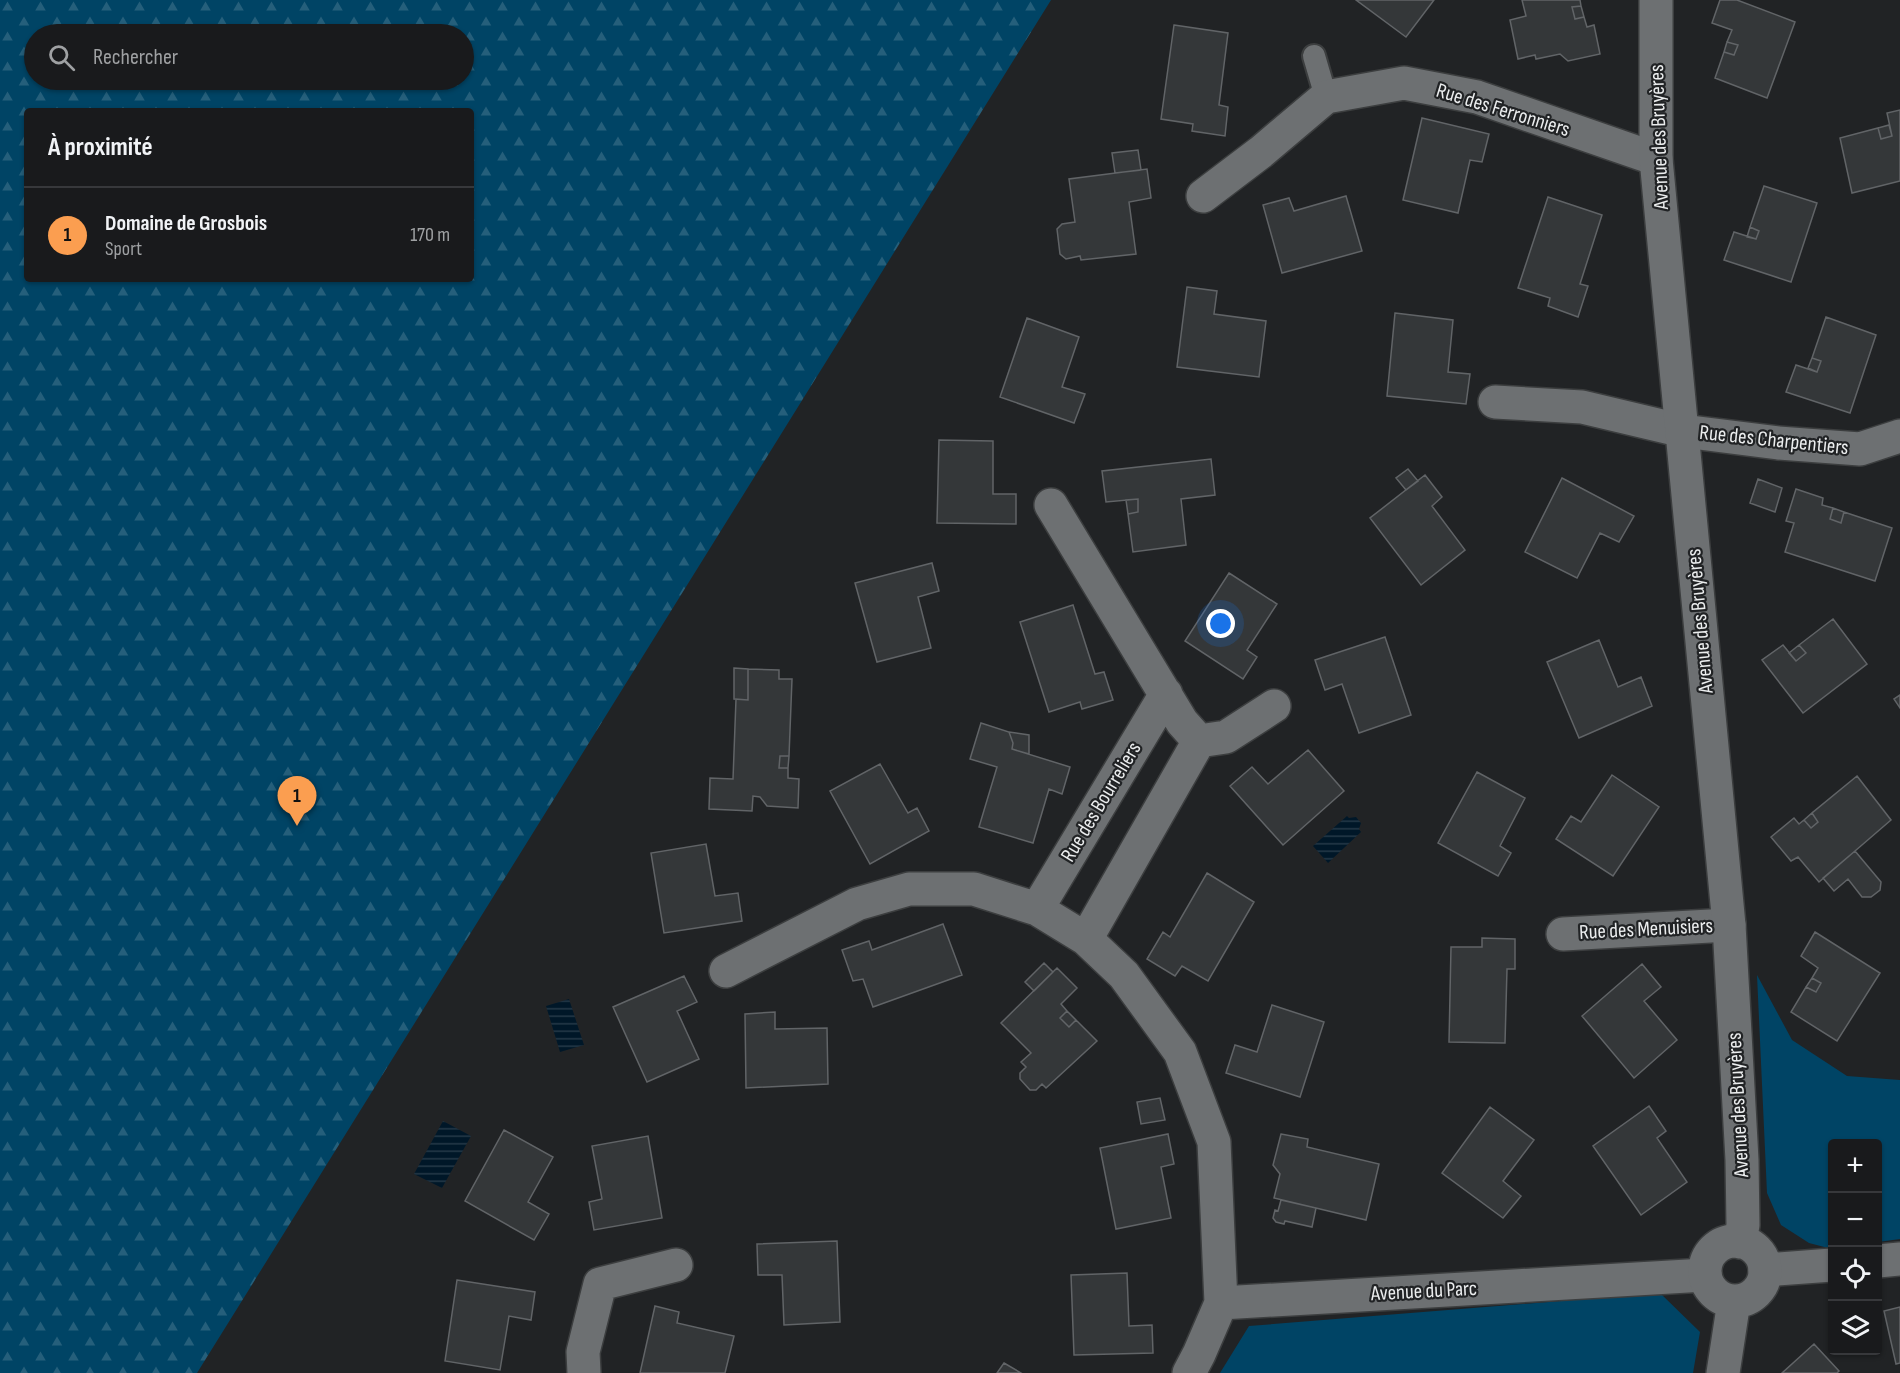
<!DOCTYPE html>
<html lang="fr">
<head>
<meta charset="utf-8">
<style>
  body { margin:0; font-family:"Sofia Sans Condensed",sans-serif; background:#222325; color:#f1f3f6 }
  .controls { position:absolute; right:18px; bottom:18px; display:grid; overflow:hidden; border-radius:6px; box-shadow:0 2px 4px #0004 }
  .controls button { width:54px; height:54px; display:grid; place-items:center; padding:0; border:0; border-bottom:2px solid #37383b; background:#191a1c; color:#f1f3f6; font:30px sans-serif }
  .you { position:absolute; left:1221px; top:624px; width:21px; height:21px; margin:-15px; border:4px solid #fff; border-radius:50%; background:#1a73e8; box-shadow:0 0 0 9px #1a73e833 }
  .badge { display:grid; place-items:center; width:39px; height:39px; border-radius:50%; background:#fb9e50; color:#111; font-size:20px; font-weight:700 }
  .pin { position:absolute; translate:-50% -50px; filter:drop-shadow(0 2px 3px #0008) }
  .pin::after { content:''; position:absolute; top:32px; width:21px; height:18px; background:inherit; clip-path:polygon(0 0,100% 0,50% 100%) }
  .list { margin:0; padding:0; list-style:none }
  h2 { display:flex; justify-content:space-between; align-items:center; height:78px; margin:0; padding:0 24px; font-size:26px }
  h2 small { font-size:20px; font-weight:400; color:#9fa1a3 }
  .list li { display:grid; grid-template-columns:39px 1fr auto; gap:18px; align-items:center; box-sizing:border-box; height:96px; padding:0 24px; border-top:2px solid #37383b }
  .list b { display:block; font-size:22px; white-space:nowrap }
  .list p { margin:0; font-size:20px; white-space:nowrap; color:#9fa1a3 }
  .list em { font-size:20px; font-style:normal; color:#9fa1a3 }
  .icon { flex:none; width:33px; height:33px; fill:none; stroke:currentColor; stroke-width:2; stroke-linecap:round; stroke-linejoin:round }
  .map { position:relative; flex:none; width:1900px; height:1373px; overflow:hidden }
  .search { position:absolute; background:#191a1c; box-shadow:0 2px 4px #0004; left:24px; top:24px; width:450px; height:66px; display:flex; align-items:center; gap:15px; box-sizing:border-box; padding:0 21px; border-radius:33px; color:#9fa1a3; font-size:22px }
  .panel { position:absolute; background:#191a1c; box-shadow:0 2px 4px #0004; left:24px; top:108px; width:450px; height:174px; border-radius:6px }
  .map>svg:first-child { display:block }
  .green { fill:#004465 }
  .forest { fill:url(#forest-firs); fill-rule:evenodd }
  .water { fill:url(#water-rules) }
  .building { fill:#343739; stroke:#616467; stroke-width:1.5 }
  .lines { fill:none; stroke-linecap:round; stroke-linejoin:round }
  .service-casing { stroke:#3c3e3f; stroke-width:26 }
  .minor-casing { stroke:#3c3e3f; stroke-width:36 }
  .tertiary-casing { stroke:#3c3e3f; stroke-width:36 }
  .service { stroke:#6d7072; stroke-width:22 }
  .minor { stroke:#6d7072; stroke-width:33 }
  .tertiary { stroke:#6d7072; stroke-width:33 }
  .labels { text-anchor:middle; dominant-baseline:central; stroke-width:4.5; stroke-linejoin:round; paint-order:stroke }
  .street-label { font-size:21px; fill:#ebedee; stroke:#212325 }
</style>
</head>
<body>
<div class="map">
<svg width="1900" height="1373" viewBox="0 0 1900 1373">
  <defs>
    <pattern id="forest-firs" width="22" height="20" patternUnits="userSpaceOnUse" patternTransform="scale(1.5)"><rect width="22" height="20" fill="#004465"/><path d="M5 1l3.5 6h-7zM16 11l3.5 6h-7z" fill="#255f7b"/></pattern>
    <pattern id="water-rules" width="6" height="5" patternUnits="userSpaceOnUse" patternTransform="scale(1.5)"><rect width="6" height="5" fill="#001728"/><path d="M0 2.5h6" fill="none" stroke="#253948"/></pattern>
  </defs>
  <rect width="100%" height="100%" fill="#212325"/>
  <path class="green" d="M 1757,975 L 1792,1040 L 1847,1076 L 1900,1080 L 1900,1239 L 1878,1242 L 1878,1144 L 1832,1144 L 1832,1249 L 1809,1243 L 1781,1225 L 1767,1193 Z
    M 1660,1293 L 1700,1332 L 1693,1373 L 1220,1373 L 1249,1326 Z"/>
  <path class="forest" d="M 0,0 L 1051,0 L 197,1373 L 0,1373 ZM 34,34 L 464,34 L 464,80 L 34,80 ZM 27,111 L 471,111 L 471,279 L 27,279 Z"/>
  <path class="water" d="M 1347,816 L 1349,818 L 1356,817 L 1361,823 L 1359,829 L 1361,832 L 1328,863 L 1313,846 Z
    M 569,999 L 584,1045 L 560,1052 L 546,1006 Z
    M 443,1121 L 471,1136 L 442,1188 L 414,1174 Z"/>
  <path class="building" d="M 1356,0 L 1434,0 L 1406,37 Z
    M 1522,0 L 1580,0 L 1581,6 L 1572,7 L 1575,19 L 1584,17 L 1587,27 L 1594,25 L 1600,54 L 1568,61 L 1560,54 L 1536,59 L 1535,55 L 1518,59 L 1510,20 L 1526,16 Z
    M 1720,0 L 1737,0 L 1795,22 L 1767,98 L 1715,78 L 1724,52 L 1734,55 L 1738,45 L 1727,42 L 1732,30 L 1712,23 Z
    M 1581,6 L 1584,17 L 1575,19 L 1572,7 Z
    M 1174,25 L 1228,33 L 1219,105 L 1228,107 L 1225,136 L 1192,131 L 1193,124 L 1161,119 Z
    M 1727,42 L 1738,45 L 1734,55 L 1724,52 Z
    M 1900,110 L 1900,181 L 1852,193 L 1840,138 L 1878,128 L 1881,139 L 1892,136 L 1887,113 Z
    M 1422,118 L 1489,134 L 1482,162 L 1470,160 L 1458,213 L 1403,200 Z
    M 1889,125 L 1892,136 L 1881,139 L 1878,128 Z
    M 1138,150 L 1141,170 L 1115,173 L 1112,153 Z
    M 1147,169 L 1151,198 L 1129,202 L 1136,254 L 1081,260 L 1080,256 L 1066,259 L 1060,254 L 1057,229 L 1062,224 L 1075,222 L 1069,179 Z
    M 1764,186 L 1817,203 L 1791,282 L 1724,260 L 1734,232 L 1756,239 L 1759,231 L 1750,227 Z
    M 1346,196 L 1362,251 L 1282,273 L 1263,205 L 1289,198 L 1294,211 Z
    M 1548,197 L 1602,215 L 1580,284 L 1588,286 L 1578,317 L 1548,306 L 1550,298 L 1518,288 Z
    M 1750,227 L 1759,231 L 1756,239 L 1747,237 Z
    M 1187,287 L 1217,291 L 1214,314 L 1266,321 L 1259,377 L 1177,367 Z
    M 1395,313 L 1453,320 L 1448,372 L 1470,374 L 1466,404 L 1387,396 Z
    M 1826,317 L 1876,335 L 1850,413 L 1786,392 L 1796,365 L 1817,372 L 1821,361 L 1812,358 Z
    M 1027,318 L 1079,337 L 1062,387 L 1085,394 L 1074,423 L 1000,397 Z
    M 1812,358 L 1821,361 L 1817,372 L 1808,368 Z
    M 939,440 L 993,441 L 993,494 L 1016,494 L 1016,524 L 937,523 Z
    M 1211,459 L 1215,495 L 1181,499 L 1186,545 L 1133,552 L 1128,514 L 1138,512 L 1138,499 L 1106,502 L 1102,471 Z
    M 1408,469 L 1418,481 L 1406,490 L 1396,478 Z
    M 1425,475 L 1442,497 L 1432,506 L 1465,550 L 1421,585 L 1370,518 Z
    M 1562,478 L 1634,516 L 1619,542 L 1600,533 L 1577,578 L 1525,552 Z
    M 1758,479 L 1782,488 L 1775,512 L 1750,503 Z
    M 1796,489 L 1823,498 L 1822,505 L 1833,508 L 1830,519 L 1841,523 L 1844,512 L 1892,528 L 1875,581 L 1785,552 L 1794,523 L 1786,521 Z
    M 1138,499 L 1138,512 L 1128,514 L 1126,500 Z
    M 1833,508 L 1844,512 L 1841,523 L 1830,519 Z
    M 932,563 L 939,591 L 918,597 L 931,648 L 877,662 L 855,583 Z
    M 1229,573 L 1277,604 L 1247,650 L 1257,657 L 1243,679 L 1185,641 Z
    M 1073,605 L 1095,674 L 1104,672 L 1113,700 L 1082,709 L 1080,702 L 1049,712 L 1020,622 Z
    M 1833,619 L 1867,664 L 1803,713 L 1762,660 L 1783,645 L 1796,661 L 1806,653 L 1799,645 Z
    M 1385,637 L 1411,715 L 1359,733 L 1342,684 L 1325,690 L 1315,660 Z
    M 1599,640 L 1618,687 L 1641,677 L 1652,706 L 1579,738 L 1547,662 Z
    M 1799,645 L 1806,653 L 1796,661 L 1789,653 Z
    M 734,668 L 748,669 L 748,700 L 734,699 Z
    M 748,669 L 779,670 L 779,679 L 792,679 L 789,756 L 780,756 L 779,768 L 788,768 L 788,778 L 799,779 L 798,808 L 767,806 L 760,797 L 753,796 L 752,811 L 709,809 L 710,778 L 733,779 L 736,699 L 748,700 Z
    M 1900,695 L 1900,708 L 1894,699 Z
    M 981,723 L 1009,732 L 1013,743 L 1012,749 L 1070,767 L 1062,794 L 1049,789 L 1033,843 L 979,827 L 997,767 L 970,759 Z
    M 1009,732 L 1029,735 L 1029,754 L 1012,749 L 1013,743 Z
    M 1308,750 L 1344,791 L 1283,845 L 1230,786 L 1252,767 L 1268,784 Z
    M 780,756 L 789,756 L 788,768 L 779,768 Z
    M 880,764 L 908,813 L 917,808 L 929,831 L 870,864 L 830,791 Z
    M 1477,772 L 1525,798 L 1500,846 L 1511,853 L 1498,876 L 1438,843 Z
    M 1612,775 L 1659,807 L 1613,876 L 1556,839 L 1571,816 L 1581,822 Z
    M 1857,776 L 1891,820 L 1819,882 L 1798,857 L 1791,861 L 1771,837 L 1794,818 L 1799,824 L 1804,820 L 1811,828 L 1818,822 L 1812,813 Z
    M 1812,813 L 1818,822 L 1811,828 L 1804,820 Z
    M 706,844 L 715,896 L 738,893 L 742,921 L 664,933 L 651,853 Z
    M 1855,851 L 1881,882 L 1880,890 L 1871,897 L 1862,897 L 1848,879 L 1834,891 L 1823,878 Z
    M 1207,873 L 1254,902 L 1208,981 L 1182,966 L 1175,976 L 1147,959 L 1163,932 L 1170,937 Z
    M 943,924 L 962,975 L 873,1007 L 863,979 L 853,981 L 842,950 L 869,941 L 872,950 Z
    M 1815,932 L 1880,973 L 1837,1041 L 1791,1012 L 1806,987 L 1816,992 L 1821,983 L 1812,978 L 1818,968 L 1801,956 Z
    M 1482,938 L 1515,939 L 1515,969 L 1507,969 L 1505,1043 L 1449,1042 L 1451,947 L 1482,947 Z
    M 1044,963 L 1053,972 L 1034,991 L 1025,982 Z
    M 1642,964 L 1661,987 L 1644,1001 L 1677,1040 L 1634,1078 L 1582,1016 Z
    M 1057,968 L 1077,988 L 1061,1004 L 1067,1011 L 1060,1018 L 1069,1027 L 1076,1020 L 1097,1041 L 1046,1088 L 1042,1084 L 1036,1090 L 1030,1090 L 1020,1079 L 1020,1073 L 1026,1067 L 1021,1062 L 1031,1053 L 1001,1023 Z
    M 684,976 L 697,1002 L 677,1011 L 699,1059 L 647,1082 L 613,1007 Z
    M 1812,978 L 1821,983 L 1816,992 L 1806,987 Z
    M 1272,1005 L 1324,1022 L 1300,1097 L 1226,1073 L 1235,1045 L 1257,1052 Z
    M 1067,1011 L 1076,1020 L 1069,1027 L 1060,1018 Z
    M 775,1012 L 775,1029 L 827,1028 L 828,1084 L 746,1088 L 745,1014 Z
    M 1160,1098 L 1165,1120 L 1141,1124 L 1137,1102 Z
    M 1649,1106 L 1666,1131 L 1657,1138 L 1687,1182 L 1641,1215 L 1593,1146 Z
    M 1490,1107 L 1534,1140 L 1503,1181 L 1521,1196 L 1503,1218 L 1442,1173 Z
    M 504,1130 L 553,1157 L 528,1202 L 549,1214 L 534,1240 L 465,1201 Z
    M 1168,1134 L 1174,1164 L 1161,1167 L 1171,1218 L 1116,1229 L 1100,1148 Z
    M 1281,1134 L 1308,1139 L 1307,1147 L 1379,1164 L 1366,1220 L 1274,1198 L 1280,1174 L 1273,1165 Z
    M 648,1136 L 662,1218 L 594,1230 L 589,1202 L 602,1199 L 592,1146 Z
    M 1281,1200 L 1316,1208 L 1312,1227 L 1285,1221 L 1284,1224 L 1276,1222 L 1273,1218 L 1275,1210 L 1278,1211 Z
    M 837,1241 L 840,1322 L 784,1325 L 782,1275 L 758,1275 L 757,1244 Z
    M 1127,1273 L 1129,1326 L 1152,1325 L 1153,1353 L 1074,1355 L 1071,1275 Z
    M 457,1280 L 535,1292 L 531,1320 L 509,1316 L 500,1370 L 445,1361 Z
    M 655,1306 L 679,1312 L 677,1323 L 734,1336 L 725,1373 L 640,1373 Z
    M 1900,1307 L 1900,1363 L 1896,1364 L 1884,1311 Z
    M 1814,1344 L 1839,1371 L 1837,1373 L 1782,1373 Z
    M 1004,1363 L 1021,1373 L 997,1373 Z"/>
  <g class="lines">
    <g class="service-casing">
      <path id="service" d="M 1314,56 L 1326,97"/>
    </g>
    <g class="minor-casing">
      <path id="minor" d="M 1203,196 L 1261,152 L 1326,97 L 1404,83 L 1477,97 L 1656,159
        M 1495,402 L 1582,407 L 1683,431 L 1778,443 L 1860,449 L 1900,436
        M 1051,505 L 1182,722 L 1199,741 L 1226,737 L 1274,706
        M 1037,909 L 1166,694
        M 1563,934 L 1729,925
        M 1086,939 L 1199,741
        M 726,971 L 857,904 L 909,889 L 974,889 L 1037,909 L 1086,939 L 1124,975 L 1180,1052 L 1214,1142 L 1221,1303
        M 1878,1261 L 1900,1259
        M 1765,1270 L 1832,1265
        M 584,1373 L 583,1352 L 600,1284 L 676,1265
        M 1189,1373 L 1199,1354 L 1221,1303 L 1705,1275"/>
    </g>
    <g class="tertiary-casing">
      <path id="tertiary" d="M 1656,0 L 1656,159 L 1729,925 L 1742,1160 L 1743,1225 L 1740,1242
        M1705 1271a30 30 0 1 1 60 0a30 30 0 1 1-60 0Z
        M 1723,1373 L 1734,1301"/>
    </g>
    <use href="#service" class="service"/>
    <use href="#minor" class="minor"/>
    <use href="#tertiary" class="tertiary"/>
  </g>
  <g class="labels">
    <g class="street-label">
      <text transform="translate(1503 110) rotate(17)">Rue des Ferronniers</text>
      <text transform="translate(1659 137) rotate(-92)">Avenue des Bruyères</text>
      <text transform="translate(1774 440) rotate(6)">Rue des Charpentiers</text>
      <text transform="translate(1700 621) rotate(-95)">Avenue des Bruyères</text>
      <text transform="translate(1101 802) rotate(-59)">Rue des Bourreliers</text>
      <text transform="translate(1646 929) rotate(-3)">Rue des Menuisiers</text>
      <text transform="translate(1738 1105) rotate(-93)">Avenue des Bruyères</text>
      <text transform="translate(1424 1291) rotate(-3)">Avenue du Parc</text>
    </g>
  </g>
</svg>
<div class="controls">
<button>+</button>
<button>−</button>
<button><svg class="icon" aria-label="locate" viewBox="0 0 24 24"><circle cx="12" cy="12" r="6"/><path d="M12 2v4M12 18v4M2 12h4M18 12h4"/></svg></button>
<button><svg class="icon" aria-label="layers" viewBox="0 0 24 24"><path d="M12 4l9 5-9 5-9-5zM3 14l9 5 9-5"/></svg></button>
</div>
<div class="you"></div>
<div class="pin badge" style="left:297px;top:826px">1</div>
<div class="search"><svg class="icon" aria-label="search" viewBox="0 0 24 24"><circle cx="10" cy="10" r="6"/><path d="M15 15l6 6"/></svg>Rechercher</div>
<section class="panel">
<h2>À proximité<small></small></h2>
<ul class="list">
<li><span class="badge">1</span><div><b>Domaine de Grosbois</b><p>Sport</p></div><em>170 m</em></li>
</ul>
</section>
</div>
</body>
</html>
